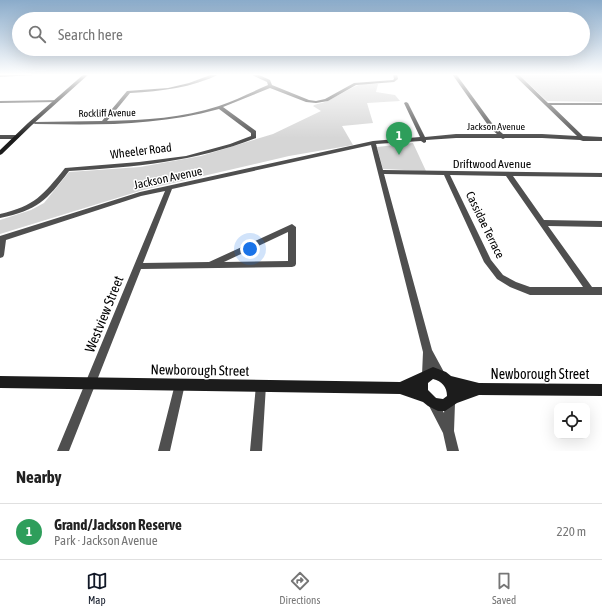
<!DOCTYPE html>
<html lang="en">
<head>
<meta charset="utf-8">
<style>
  body { margin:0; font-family:"Asap Condensed",sans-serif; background:#f2f2f2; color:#222 }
  .controls { position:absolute; right:12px; bottom:12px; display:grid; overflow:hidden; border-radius:8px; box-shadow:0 4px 16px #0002 }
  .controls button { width:36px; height:36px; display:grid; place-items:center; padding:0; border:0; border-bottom:1px solid #e0e0e0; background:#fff; color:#222; font:20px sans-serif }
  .you { position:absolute; left:250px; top:249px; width:14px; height:14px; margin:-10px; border:3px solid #fff; border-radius:50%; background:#1a73e8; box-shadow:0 0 0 6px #1a73e833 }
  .badge { display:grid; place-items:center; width:26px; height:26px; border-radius:50%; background:#111827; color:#fff; font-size:13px; font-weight:700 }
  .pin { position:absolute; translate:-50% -33px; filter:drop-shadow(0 1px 2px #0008) }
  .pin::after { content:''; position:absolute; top:21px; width:14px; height:12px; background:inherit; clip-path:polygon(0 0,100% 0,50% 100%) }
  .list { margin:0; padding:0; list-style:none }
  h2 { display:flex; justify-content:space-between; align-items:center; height:52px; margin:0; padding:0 16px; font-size:17px }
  h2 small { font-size:13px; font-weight:400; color:#767676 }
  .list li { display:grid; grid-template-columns:26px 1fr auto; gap:12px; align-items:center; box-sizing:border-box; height:56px; padding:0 16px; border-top:1px solid #e0e0e0 }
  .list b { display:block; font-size:15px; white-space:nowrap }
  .list p { margin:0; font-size:13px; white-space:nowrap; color:#767676 }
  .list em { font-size:13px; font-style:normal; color:#767676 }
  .icon { flex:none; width:22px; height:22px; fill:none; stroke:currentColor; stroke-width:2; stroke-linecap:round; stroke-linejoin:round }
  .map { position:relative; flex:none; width:602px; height:451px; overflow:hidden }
  .search { position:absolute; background:#fff; box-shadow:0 4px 16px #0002; left:12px; right:12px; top:12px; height:44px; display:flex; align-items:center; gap:10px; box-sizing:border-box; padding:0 14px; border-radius:22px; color:#767676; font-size:15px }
  .sheet { height:108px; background:#fff }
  nav { display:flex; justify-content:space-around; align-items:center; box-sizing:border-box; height:56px; border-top:1px solid #e0e0e0; background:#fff; font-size:11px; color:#767676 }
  nav a { display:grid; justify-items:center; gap:2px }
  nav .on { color:#111827 }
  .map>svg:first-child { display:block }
  .green { fill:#d6d6d6 }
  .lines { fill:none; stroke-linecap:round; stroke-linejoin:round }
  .street { fill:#4f4f4f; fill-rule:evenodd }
  .secondary { fill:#1c1c1c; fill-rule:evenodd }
  .labels { text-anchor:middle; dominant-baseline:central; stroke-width:3; stroke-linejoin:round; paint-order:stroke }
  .far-street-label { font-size:10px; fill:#000; stroke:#fff }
  .street-label { font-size:12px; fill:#000; stroke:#fff }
  .near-street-label { font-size:14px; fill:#000; stroke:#fff }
</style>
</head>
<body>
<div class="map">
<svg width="602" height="451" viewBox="0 0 602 451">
  <rect width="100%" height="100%" fill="#fff"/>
  <path class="green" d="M 518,74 L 602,74 L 602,102 L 547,101 Z
    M 365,83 L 378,84 L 376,92 L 395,95 L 400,101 L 367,103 L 373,123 L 342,126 L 353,145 L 289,156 L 143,190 L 0,234 L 0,220 L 31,210 L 44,203 L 69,172 L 140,167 L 201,156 L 273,134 L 321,111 L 313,106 C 317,103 321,104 325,102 C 339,96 350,87 365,83 Z
    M 413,143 L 426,171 L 383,169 L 377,147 Z"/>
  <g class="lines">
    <path class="street" d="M 36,74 L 34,75 L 0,77 L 0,75 Z
      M 213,74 L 220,74 C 191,88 162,91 130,93 L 107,121 C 145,120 183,118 219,106 C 236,100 252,92 268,85 L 267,82 L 250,74 L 257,74 L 270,80 L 272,85 L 309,100 L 316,101 L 325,99 L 354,83 L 393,80 L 394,79 L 393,74 L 397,74 L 398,79 L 394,82 L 356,85 L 328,101 L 316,103 L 306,102 L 270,88 L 223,107 L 256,131 L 256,138 C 194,162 135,167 69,171 C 46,201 38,210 0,218 L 0,214 C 35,206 43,195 65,168 L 139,162 L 186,156 L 230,144 L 251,136 L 251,133 L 219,109 C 156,126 99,125 35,124 L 33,123 L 35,122 L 102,121 L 127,91 L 168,88 L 189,83 Z
      M 452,74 L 456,74 L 494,126 L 503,134 L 542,134 L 577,136 L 513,74 L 518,74 L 548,103 L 602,103 L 602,105 L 551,105 L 583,136 L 602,137 L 602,141 L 583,141 L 580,140 L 542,138 L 505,138 L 503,139 L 501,138 L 456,138 L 426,140 L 426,142 L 424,143 L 421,141 L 376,144 L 383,170 L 602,173 L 602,177 L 513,176 L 544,220 L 602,221 L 602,227 L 548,226 L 592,287 L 602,287 L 602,295 L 530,295 L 510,287 L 497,279 L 484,262 L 444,175 L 384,174 L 432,350 L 445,374 L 444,378 L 440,379 L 436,378 L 432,369 L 431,379 L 427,380 L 423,379 L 422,375 L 423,352 L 371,145 L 172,189 L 143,263 L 209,262 L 292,224 L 296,227 L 296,264 L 295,266 L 292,267 L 141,269 L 69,451 L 57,451 L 165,191 L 141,196 L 6,240 L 4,255 L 3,257 L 0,258 L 0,236 L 140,192 L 373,141 L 420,137 L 404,103 L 406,102 L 408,103 L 425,137 L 456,134 L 497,134 L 490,128 ZM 450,175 L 506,176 L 583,287 L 530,287 L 516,282 L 503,275 L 491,260 ZM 288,232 L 288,261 L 224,262 Z
      M 58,100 L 58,102 L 56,102 L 0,103 L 0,101 Z
      M 0,135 L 16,135 L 19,137 L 16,139 L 0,139 Z
      M 180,379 L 184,380 L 185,384 L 170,451 L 158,451 L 175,384 L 176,380 Z
      M 261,380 L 265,381 L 266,385 L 262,451 L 250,451 L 256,385 L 257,381 Z
      M 432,397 L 436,398 L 444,413 L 445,403 L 446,399 L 450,398 L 454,399 L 455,403 L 454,431 L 459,451 L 447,451 L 443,433 L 427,402 L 428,398 Z"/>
    <path class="secondary" d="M 84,74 L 89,74 L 32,125 L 2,154 L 0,155 L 0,150 L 28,123 Z
      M 433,367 L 446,372 L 451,376 L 479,383 L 602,384 L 602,396 L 479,395 L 457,403 L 445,411 L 438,411 L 428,406 L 423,402 L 400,394 L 0,388 L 0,376 L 400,382 ZM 433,379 C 442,381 447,387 447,396 L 443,399 L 436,398 L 428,390 L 428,383 Z"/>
  </g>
  <linearGradient id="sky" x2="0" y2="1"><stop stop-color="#8aabca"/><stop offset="0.54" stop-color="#fff"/><stop offset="1" stop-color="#fff" stop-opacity="0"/></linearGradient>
  <rect width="602" height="138" fill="url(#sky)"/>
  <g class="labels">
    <g class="far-street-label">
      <text transform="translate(107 113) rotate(-1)">Rockliff Avenue</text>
      <text x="496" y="126">Jackson Avenue</text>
    </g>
    <g class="street-label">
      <text transform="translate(141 151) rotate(-7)">Wheeler Road</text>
      <text x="492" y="164">Driftwood Avenue</text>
      <text transform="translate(168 178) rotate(-12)">Jackson Avenue</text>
      <text transform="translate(485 225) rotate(64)">Cassidae Terrace</text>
    </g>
    <g class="near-street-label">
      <text transform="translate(104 314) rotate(-68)">Westview Street</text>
      <text transform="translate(200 370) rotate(1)">Newborough Street</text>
      <text x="540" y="374">Newborough Street</text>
    </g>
  </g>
</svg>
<div class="controls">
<button><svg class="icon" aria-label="locate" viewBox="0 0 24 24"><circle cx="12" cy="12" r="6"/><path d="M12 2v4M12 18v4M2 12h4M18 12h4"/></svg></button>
</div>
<div class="you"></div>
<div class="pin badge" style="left:399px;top:155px;background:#2e9e5b">1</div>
<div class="search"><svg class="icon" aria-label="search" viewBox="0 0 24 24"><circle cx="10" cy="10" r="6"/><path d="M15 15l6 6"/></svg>Search here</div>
</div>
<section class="sheet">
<h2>Nearby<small></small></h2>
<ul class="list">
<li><span class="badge" style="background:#2e9e5b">1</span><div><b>Grand/Jackson Reserve</b><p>Park · Jackson Avenue</p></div><em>220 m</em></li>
</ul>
</section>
<nav>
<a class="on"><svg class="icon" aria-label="map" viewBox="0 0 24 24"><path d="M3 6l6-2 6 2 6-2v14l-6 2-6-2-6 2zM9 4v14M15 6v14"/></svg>Map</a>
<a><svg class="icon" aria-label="directions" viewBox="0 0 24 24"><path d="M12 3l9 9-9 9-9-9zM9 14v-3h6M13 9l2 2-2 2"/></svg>Directions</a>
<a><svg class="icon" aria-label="saved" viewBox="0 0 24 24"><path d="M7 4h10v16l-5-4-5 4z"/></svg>Saved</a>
</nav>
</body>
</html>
